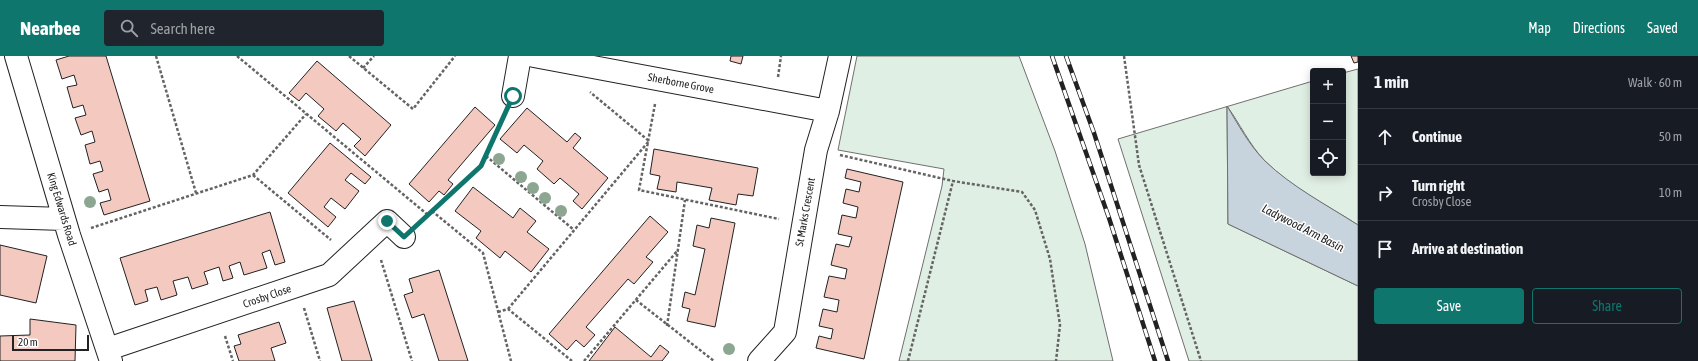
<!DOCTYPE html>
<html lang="en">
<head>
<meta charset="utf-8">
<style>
  body { margin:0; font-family:"Asap Condensed",sans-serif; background:#20242c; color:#f1f3f6 }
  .controls { position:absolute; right:12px; top:12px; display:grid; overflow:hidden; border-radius:4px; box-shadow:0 2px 10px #0003 }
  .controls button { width:36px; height:36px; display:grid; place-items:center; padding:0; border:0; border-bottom:1px solid #363941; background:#171b24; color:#f1f3f6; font:20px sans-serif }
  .scale { position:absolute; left:12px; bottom:10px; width:77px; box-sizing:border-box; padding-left:4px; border:2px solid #222; border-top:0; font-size:11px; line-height:14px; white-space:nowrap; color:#222; -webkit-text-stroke:3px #fff; paint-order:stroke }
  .stop { position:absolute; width:12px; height:12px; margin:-9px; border:3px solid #0f766e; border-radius:50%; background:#fff }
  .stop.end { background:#0f766e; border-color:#fff; box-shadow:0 1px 4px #0008 }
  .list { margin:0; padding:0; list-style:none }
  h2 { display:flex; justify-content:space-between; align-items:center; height:52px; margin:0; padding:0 16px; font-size:17px }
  h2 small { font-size:13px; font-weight:400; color:#9ea1a6 }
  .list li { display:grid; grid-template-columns:26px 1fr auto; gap:12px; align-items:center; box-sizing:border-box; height:56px; padding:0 16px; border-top:1px solid #363941 }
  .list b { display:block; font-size:15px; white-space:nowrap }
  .list p { margin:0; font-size:13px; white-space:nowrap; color:#9ea1a6 }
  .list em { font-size:13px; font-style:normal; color:#9ea1a6 }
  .actions { display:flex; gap:8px; padding:12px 16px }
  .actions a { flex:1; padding:9px 0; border:1px solid #0f766e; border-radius:4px; text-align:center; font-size:14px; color:#0f766e }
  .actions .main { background:#0f766e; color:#fff }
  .icon { flex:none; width:22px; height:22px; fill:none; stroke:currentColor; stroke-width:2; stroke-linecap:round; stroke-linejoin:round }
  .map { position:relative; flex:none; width:1358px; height:305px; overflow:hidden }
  header { display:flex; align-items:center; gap:24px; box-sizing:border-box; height:56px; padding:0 20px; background:#0f766e; color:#fff }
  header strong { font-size:19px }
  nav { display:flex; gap:22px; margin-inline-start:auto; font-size:14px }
  .search { width:280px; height:36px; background:#20242c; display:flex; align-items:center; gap:10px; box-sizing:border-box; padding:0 14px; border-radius:4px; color:#9ea1a6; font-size:15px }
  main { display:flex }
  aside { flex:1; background:#171b24 }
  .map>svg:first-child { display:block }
  .green { fill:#e0efe3; stroke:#6f6f6f }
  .water { fill:#c7d3dd; stroke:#6f6f6f }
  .building { fill:#f3c9c0; stroke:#222 }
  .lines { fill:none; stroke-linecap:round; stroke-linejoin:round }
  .minor-casing { stroke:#222; stroke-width:24 }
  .path { stroke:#646464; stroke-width:2.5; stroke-dasharray:3 2; stroke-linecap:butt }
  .minor { stroke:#fff; stroke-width:22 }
  .rail-casing { stroke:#222; stroke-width:4.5 }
  .rail { stroke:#fff; stroke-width:3; stroke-dasharray:9; stroke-linecap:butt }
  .tree { fill:#8da692 }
  .route { stroke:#0f766e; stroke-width:5 }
  .labels { text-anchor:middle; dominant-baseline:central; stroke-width:3; stroke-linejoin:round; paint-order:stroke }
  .street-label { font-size:11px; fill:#222; stroke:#fff }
  .water-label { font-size:12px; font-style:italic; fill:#222; stroke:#fff }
</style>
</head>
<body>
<header>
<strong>Nearbee</strong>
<div class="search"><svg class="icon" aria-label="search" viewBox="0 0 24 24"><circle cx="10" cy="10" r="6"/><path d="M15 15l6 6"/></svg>Search here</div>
<nav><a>Map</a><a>Directions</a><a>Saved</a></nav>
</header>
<main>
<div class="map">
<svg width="1358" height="305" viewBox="0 0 1358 305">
  <rect width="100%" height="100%" fill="#fff"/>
  <path class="green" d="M 857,0 L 1019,0 L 1055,95 L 1085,188 L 1113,305 L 899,305 L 942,130 L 944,113 L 838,94 Z
    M 1358,13 L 1358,169 C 1327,149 1290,131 1264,104 C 1249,88 1240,68 1227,50 L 1228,168 L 1358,230 L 1358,305 L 1189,305 L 1118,83 L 1313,25 L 1313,117 L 1343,117 L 1343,17 Z"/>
  <path class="water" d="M 1227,50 C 1238,68 1249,89 1265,105 C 1292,131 1327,149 1358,169 L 1358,230 L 1228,168 Z"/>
  <path class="building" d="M 69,0 L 106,0 L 150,145 L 104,159 L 100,147 L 111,144 L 108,133 L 99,136 L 93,118 L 103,115 L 100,105 L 90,108 L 85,89 L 95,86 L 92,75 L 81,79 L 75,62 L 86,59 L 83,49 L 73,52 L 67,31 L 77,29 L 74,19 L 62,23 L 56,4 Z
    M 731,0 L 743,0 L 741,8 L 730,5 Z
    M 1351,0 L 1358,0 L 1358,6 L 1354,7 Z
    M 317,5 L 391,69 L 365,100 L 354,90 L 361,83 L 343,67 L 336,75 L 318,60 L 324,53 L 306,37 L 299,45 L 289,37 Z
    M 475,51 L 495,69 L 448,124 L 453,128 L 444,139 L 439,135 L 429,146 L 409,128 Z
    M 527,52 L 567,86 L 575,77 L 581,82 L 573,92 L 608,122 L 582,153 L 573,145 L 579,138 L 560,122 L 554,128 L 537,113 L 543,105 L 524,89 L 517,97 L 500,83 Z
    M 330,87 L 371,121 L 365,128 L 351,117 L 345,124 L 359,135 L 345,153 L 331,142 L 324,151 L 336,161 L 328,171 L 288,137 Z
    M 654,93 L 758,112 L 753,140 L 738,138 L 736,149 L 709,144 L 712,132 L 677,126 L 676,136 L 657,133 L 660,120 L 650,118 Z
    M 847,113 L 903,126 L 864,303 L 816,292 L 819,280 L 831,283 L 833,273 L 819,270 L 823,253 L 837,256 L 839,244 L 824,241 L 829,220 L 845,223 L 847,213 L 831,209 L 836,188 L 849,191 L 852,181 L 838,178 L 842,159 L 856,162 L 858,151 L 843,147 L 846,133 L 859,136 L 861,126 L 845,122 Z
    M 473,131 L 513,162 L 520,152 L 536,165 L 527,176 L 549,193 L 531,216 L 505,195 L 500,202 L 476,182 L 481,175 L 455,155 Z
    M 270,156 L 285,206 L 275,209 L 270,194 L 262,197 L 267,212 L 244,219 L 240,206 L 229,210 L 233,222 L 223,225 L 219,211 L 204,216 L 208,228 L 192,233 L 188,221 L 173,225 L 177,239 L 161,244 L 157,231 L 145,234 L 148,245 L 135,249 L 120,202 Z
    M 650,160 L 668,176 L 646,201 L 653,206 L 634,228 L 628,223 L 586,271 L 595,279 L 584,291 L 576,284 L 567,294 L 549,278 Z
    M 711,162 L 735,167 L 715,271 L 687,265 L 690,253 L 682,251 L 685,236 L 695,239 L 705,193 L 693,190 L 697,169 L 709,172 Z
    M 0,189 L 47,200 L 36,247 L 0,239 Z
    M 439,214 L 468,305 L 439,305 L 424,258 L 412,262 L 404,239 L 413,236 L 409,223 Z
    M 354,245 L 372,305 L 342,305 L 327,252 Z
    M 30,263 L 76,269 L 75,305 L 0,305 L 0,280 L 30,279 Z
    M 279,266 L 286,287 L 271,292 L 275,305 L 239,305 L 234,290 L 241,288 L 238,279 Z
    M 615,271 L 651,301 L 660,289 L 669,296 L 662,305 L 589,305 Z"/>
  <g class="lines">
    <g class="minor-casing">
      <path id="minor" d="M 16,0 L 69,179 L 111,305
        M 534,0 L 828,55
        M 513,40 L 520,0
        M 0,161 L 64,163
        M 108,293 L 329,219 L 387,165 L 404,181
        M 759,305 L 785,276 L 816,94 L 828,55 L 840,0"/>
    </g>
    <path class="path" d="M 156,0 L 196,137
      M 237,0 L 428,159
      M 349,0 L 413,53 L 455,0
      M 1124,0 L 1139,109 L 1201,305
      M 363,12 L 374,0
      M 778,21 L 781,0
      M 655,48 L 639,134 L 779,163
      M 840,99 L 953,125 L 1022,136 L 1035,154 L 1050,203 L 1060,269 L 1056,305
      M 486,100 L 574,174
      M 253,119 L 331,184
      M 432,155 L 483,197 L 511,305
      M 421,165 L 481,110 L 503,62
      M 91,172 L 253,119 L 306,58
      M 381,204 L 412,305
      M 636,244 L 714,305
      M 304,252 L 320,305
      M 508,253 L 649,85 L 590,36
      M 498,256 L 508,253 L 572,305
      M 667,270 L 685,144
      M 225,280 L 233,305
      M 584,305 L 678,194
      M 908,305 L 953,125"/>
    <use href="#minor" class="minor"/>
    <g class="rail-casing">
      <path id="rail" d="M 1052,0 L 1109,162 L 1155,305
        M 1066,0 L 1094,77 L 1168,305"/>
    </g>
    <use href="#rail" class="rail"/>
  </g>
  <g class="tree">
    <circle cx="499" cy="103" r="6"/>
    <circle cx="521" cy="121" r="6"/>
    <circle cx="533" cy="132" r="6"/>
    <circle cx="545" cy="142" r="6"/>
    <circle cx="90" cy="146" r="6"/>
    <circle cx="561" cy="155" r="6"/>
    <circle cx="729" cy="293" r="6"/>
  </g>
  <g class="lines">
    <path class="route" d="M 387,165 L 404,181 L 481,110 L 513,40"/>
  </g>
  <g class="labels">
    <g class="street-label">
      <text transform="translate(681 27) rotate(11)">Sherborne Grove</text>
      <text transform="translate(62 153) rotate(73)">King Edwards Road</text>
      <text transform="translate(805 156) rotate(-80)">St Marks Crescent</text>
      <text transform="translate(267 240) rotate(-19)">Crosby Close</text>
    </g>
    <g class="water-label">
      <text transform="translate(1303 172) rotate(27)">Ladywood Arm Basin</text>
    </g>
  </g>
</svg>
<div class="controls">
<button>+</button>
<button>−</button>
<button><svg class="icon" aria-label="locate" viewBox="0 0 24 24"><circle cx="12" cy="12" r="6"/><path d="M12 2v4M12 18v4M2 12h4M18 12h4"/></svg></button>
</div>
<div class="scale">20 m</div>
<div class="stop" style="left:513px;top:40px"></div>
<div class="stop end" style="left:387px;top:165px"></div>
</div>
<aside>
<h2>1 min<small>Walk · 60 m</small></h2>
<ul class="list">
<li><svg class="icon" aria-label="ahead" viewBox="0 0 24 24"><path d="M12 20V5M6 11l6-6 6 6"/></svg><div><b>Continue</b></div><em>50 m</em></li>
<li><svg class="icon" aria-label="right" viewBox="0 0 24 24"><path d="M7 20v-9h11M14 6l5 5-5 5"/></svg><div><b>Turn right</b><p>Crosby Close</p></div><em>10 m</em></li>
<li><svg class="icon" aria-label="arrive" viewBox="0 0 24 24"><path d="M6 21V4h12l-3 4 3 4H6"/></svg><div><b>Arrive at destination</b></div></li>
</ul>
<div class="actions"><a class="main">Save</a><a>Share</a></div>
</aside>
</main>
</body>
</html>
